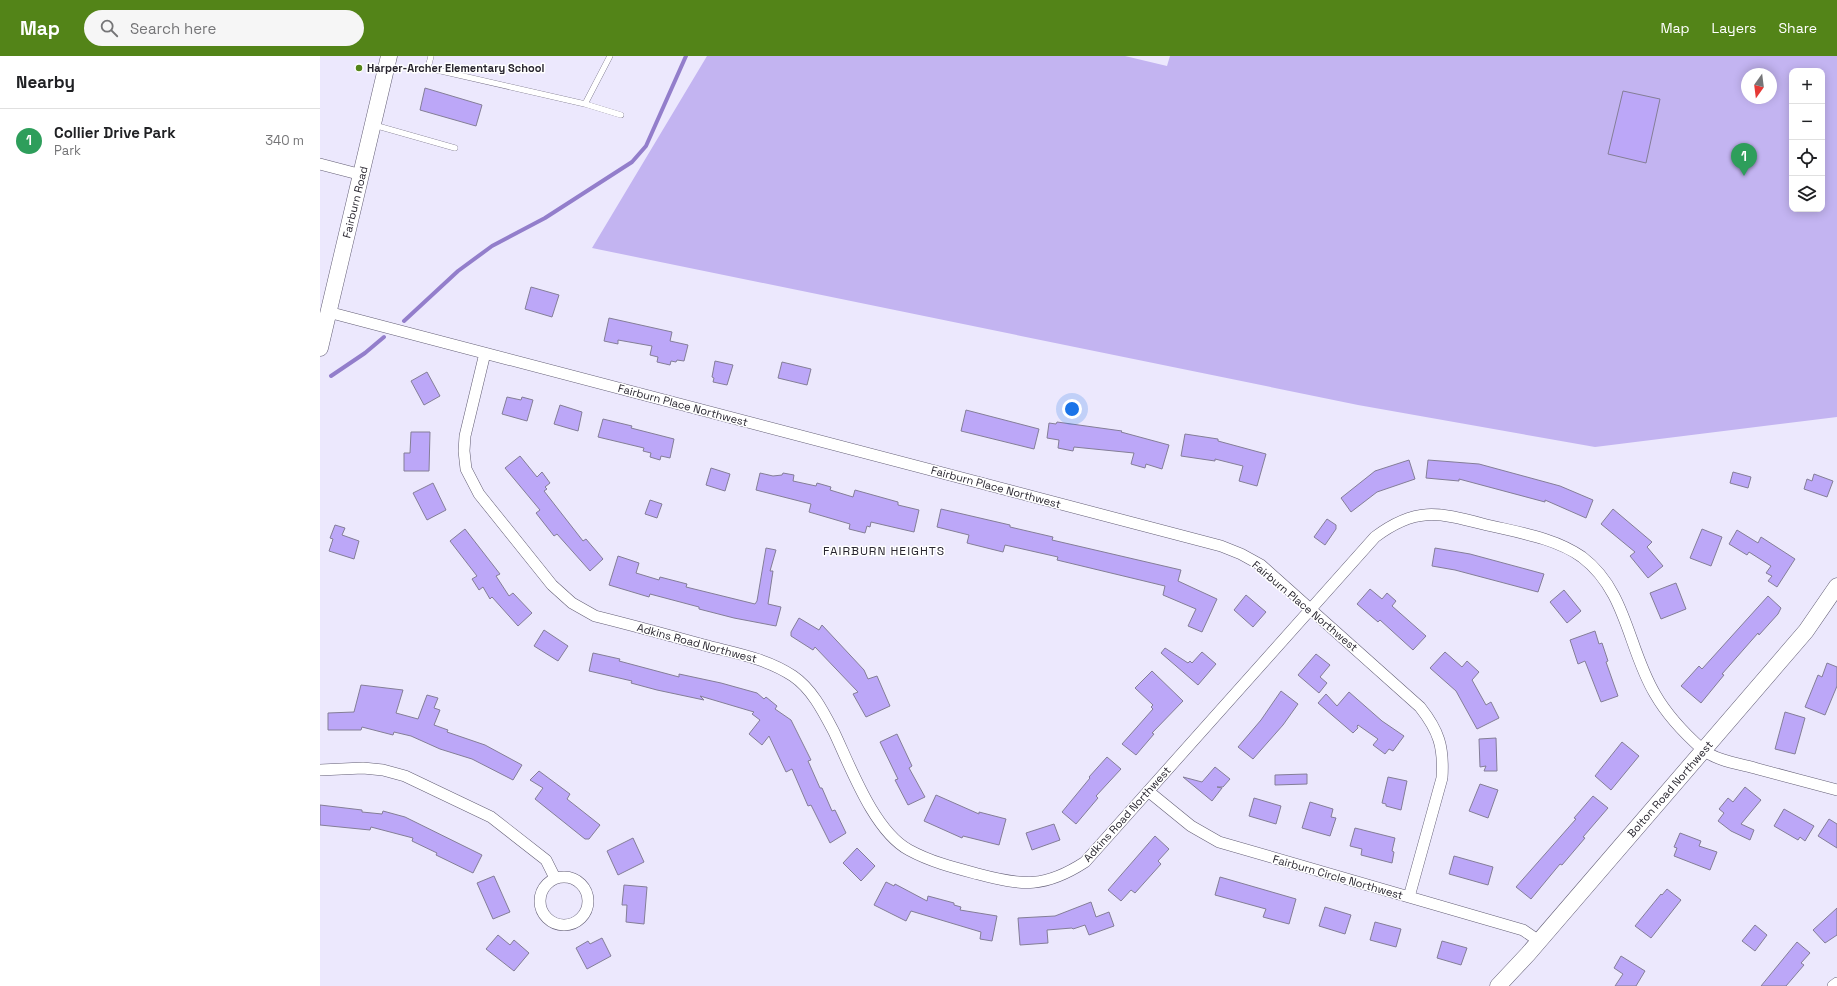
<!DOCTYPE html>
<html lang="en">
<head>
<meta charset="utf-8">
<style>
  body { margin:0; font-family:"Space Grotesk",sans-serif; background:#f6f6f6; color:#202124 }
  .controls { position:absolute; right:12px; top:12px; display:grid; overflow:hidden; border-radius:8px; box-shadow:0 2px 10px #0003 }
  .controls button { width:36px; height:36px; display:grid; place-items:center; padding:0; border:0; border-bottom:1px solid #e0e0e0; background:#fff; color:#202124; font:20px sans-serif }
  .compass { position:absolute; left:1421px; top:12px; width:36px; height:36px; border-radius:50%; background:#fff; box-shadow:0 2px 10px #0003; rotate:194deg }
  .you { position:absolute; left:752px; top:353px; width:14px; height:14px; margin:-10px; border:3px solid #fff; border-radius:50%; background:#1a73e8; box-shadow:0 0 0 6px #1a73e833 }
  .badge { display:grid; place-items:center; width:26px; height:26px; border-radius:50%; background:#538418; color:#fff; font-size:13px; font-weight:700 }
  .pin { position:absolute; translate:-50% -33px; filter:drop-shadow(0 1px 2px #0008) }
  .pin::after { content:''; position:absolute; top:21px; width:14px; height:12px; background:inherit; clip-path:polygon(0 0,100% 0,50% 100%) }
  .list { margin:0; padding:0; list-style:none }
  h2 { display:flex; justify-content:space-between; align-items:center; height:52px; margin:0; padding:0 16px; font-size:17px }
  h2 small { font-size:13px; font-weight:400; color:#757577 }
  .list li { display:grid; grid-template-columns:26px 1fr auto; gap:12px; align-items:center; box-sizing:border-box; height:64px; padding:0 16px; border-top:1px solid #e0e0e0 }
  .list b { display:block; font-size:15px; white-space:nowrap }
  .list p { margin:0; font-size:13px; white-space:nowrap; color:#757577 }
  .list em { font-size:13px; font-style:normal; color:#757577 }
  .icon { flex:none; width:22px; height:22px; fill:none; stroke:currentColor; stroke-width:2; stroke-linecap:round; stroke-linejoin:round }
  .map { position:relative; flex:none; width:1517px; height:930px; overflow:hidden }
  header { display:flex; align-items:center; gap:24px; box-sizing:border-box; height:56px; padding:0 20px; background:#538418; color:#fff }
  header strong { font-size:19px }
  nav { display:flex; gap:22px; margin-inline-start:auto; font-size:14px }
  .search { width:280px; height:36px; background:#f6f6f6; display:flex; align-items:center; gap:10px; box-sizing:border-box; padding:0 14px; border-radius:22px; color:#757577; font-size:15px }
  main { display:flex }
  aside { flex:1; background:#fff }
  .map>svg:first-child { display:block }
  .green { fill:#c3b4f1; fill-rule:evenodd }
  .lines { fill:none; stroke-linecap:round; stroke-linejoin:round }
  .stream { stroke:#937ecb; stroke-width:4 }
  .building { fill:#bca7f8; stroke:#847e97 }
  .lane-casing { stroke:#635e75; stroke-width:6 }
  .street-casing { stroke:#635e75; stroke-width:12 }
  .secondary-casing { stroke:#635e75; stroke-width:17 }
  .lane { stroke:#fff; stroke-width:5.5 }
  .street { stroke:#fff; stroke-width:11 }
  .secondary { stroke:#fff; stroke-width:16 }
  .poi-dot { fill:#538418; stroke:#fff; stroke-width:1.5 }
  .labels { text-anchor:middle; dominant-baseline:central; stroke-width:3; stroke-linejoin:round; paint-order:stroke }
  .poi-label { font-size:11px; font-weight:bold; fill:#28252f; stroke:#fff; text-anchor:start }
  .street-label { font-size:11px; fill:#28252f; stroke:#fff }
  .neighbourhood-label { font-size:12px; letter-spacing:1px; fill:#28252f; stroke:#fff }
</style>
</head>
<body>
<header>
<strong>Map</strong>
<div class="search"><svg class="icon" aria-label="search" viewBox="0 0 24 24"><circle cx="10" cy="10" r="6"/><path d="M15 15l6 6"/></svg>Search here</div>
<nav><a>Map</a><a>Layers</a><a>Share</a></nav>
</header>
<main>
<aside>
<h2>Nearby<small></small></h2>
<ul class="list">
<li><span class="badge" style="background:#2e9e5b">1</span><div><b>Collier Drive Park</b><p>Park</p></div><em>340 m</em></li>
</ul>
</aside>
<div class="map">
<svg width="1517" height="930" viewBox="0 0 1517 930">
  <rect width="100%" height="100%" fill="#ece8fd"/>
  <path class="green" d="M 387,0 L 805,0 L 847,10 L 850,0 L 1517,0 L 1517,361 L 1275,391 L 1038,349 L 272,192 ZM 1472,15 L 1502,15 L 1502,153 L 1472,153 ZM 1427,18 L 1451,18 L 1451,42 L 1427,42 Z"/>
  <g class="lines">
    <path class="stream" d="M 84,265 L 138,215 L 172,190 L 225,162 L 312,106 L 326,90 L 366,0
      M 11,320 L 45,297 L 64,281"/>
  </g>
  <path class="building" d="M 105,32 L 162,49 L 156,70 L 100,54 Z
    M 1303,35 L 1340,43 L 1326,107 L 1288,98 Z
    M 211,231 L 239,239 L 232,261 L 205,253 Z
    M 289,262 L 352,276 L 350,285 L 368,289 L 364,305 L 357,304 L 356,306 L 351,305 L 350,309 L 337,306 L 338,301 L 330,299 L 332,290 L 298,284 L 298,288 L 284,285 Z
    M 395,305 L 413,309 L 407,329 L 393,326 L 394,322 L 392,321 Z
    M 462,306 L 491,313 L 487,329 L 458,322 Z
    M 107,316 L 120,340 L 104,349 L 91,325 Z
    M 187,341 L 201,344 L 202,341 L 213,344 L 207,365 L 182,358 Z
    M 240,349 L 262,356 L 258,375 L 234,368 Z
    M 646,354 L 719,373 L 714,393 L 641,375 Z
    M 283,363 L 312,370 L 311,372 L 354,383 L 350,402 L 341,400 L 340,404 L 330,401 L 331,397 L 323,395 L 324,392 L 278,381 Z
    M 737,366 L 802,375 L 801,376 L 849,389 L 842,413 L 826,408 L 825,412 L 811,408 L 814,397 L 754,391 L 753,395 L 738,392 L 739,384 L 727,382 L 729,367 L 736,368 Z
    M 91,376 L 110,376 L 109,415 L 84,415 L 84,397 L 90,397 Z
    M 865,378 L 898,383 L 898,385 L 946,398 L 937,430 L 919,425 L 923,410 L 895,403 L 895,405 L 861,400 Z
    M 200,400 L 217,421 L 222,416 L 230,427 L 225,431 L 227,433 L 224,435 L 263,485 L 266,483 L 283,503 L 270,515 L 237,478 L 234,480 L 216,457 L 220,454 L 185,412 Z
    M 1089,404 L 1095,423 L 1057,436 L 1031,456 L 1021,442 L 1055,415 Z
    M 1108,404 L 1159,408 L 1240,430 L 1273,444 L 1266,462 L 1225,444 L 1225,446 L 1139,423 L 1139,425 L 1106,422 Z
    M 391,412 L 410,418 L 405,435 L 386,429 Z
    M 1413,416 L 1431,421 L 1428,432 L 1410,427 Z
    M 440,417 L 453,420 L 462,419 L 463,417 L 474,419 L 473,425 L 496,430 L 497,427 L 511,431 L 510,434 L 533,441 L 535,434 L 578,446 L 578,449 L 599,454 L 594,476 L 551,466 L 550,471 L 547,470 L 545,477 L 529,473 L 530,468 L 489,456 L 491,448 L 436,434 Z
    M 1494,418 L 1513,425 L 1507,441 L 1484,433 L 1487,423 L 1492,425 Z
    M 113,427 L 126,454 L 107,464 L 93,437 Z
    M 330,444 L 342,448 L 337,462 L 325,458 Z
    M 621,453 L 690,469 L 690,471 L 733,481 L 732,484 L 861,514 L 858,525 L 897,543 L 882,576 L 868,570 L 876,553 L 843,539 L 845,530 L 737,504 L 738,501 L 685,489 L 683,496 L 647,487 L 649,479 L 617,471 Z
    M 1293,453 L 1332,486 L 1327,491 L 1343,510 L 1328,522 L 1310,500 L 1315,496 L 1281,468 Z
    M 1007,463 L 1016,469 L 1016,473 L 1005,489 L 994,481 Z
    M 15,469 L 25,472 L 22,479 L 39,485 L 34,503 L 9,495 L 13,483 L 10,482 Z
    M 145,473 L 180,518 L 176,520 L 189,540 L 193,537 L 212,557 L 198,570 L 172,541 L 170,543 L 163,531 L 159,534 L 152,523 L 157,520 L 130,485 Z
    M 1382,473 L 1402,481 L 1391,510 L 1370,502 Z
    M 1417,474 L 1438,487 L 1441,481 L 1475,503 L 1457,531 L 1448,525 L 1452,520 L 1446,517 L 1451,510 L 1429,496 L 1427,499 L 1409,488 Z
    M 446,492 L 456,494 L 450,515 L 453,515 L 448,548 L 461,551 L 456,570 L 414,562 L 379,553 L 379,551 L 330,538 L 329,541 L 289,529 L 298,500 L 319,507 L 316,517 L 339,524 L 340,521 L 367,528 L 366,531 L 435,548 L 437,545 Z
    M 1115,492 L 1150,498 L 1224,518 L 1218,536 L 1135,514 L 1112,510 Z
    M 1356,527 L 1366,553 L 1341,563 L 1330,537 Z
    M 1050,533 L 1062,543 L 1067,537 L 1076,545 L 1072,550 L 1106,580 L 1093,594 L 1060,564 L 1058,566 L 1037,548 Z
    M 1244,534 L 1261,555 L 1247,567 L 1230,546 Z
    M 926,539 L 946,556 L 933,571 L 914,554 Z
    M 1448,540 L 1461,552 L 1458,558 L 1439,579 L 1438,577 L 1402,618 L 1404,619 L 1381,647 L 1361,630 L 1379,610 L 1382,613 Z
    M 479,562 L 499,574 L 502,569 L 544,614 L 548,623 L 557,620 L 570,650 L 546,661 L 533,638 L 538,636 L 495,591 L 493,594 L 471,580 L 471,576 Z
    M 224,574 L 248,590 L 238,605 L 214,590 Z
    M 1275,575 L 1279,588 L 1282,587 L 1288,605 L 1286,606 L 1298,640 L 1281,646 L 1265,605 L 1258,608 L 1250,584 Z
    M 845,592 L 868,607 L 870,605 L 872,607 L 882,596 L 896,608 L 878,629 L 841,597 Z
    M 1125,596 L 1142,611 L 1147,605 L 1159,616 L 1152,624 L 1166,649 L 1171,646 L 1179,662 L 1157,673 L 1136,635 L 1110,612 Z
    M 273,597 L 300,603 L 299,605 L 359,621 L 359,618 L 401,627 L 437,637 L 444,643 L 446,641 L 457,650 L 455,653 L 471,664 L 491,704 L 488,705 L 500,732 L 502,732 L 512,755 L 515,754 L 526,777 L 510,787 L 491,749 L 488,750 L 472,713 L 466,716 L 449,680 L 442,689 L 429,678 L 440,664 L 432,658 L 434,656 L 380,640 L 384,644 L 337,634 L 311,627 L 312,625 L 269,615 Z
    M 996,598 L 1010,609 L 1000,621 L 1007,627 L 999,637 L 978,619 Z
    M 1507,607 L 1517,611 L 1517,630 L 1505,659 L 1485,651 L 1498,619 L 1502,621 Z
    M 832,615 L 863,645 L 832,677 L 834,678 L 816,699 L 802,688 L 833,653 L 831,651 L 833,649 L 815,632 Z
    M 41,629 L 83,634 L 76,657 L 98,663 L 107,639 L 118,642 L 114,652 L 120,654 L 114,669 L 128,674 L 127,676 L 165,689 L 202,709 L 193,724 L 152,703 L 120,693 L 91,680 L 74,676 L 73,679 L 42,671 L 41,674 L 8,674 L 8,657 L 34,656 Z
    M 961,635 L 978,648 L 963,669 L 933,703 L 918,691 L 941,664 Z
    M 1029,636 L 1062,665 L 1084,680 L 1073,695 L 1069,693 L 1065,698 L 1053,689 L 1058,683 L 1038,669 L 1037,670 L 1038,672 L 1033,677 L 998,647 L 1006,638 L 1017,650 Z
    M 1465,656 L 1485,662 L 1475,698 L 1455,693 Z
    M 577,678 L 592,710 L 589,712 L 605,741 L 588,749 L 575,724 L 578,723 L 560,686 Z
    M 1176,682 L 1177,715 L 1164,715 L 1166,710 L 1160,711 L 1159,683 Z
    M 1302,686 L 1319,700 L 1291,734 L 1275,720 Z
    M 787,701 L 801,713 L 776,740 L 778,742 L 756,768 L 742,756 L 770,722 L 769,721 Z
    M 895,711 L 910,723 L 903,731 L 897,731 L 902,732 L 892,745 L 863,721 L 882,726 Z
    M 219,715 L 250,738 L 247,743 L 280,769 L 269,783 L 265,783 L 215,743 L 223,732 L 210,724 Z
    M 987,718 L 987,728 L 955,729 L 955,719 Z
    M 1068,721 L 1087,725 L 1081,754 L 1066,750 L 1066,748 L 1062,747 Z
    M 1160,728 L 1178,734 L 1168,762 L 1149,755 Z
    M 1425,731 L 1441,744 L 1421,768 L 1434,774 L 1430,784 L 1411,775 L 1398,765 L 1404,757 L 1399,753 L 1408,742 L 1413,746 Z
    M 616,739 L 659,758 L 659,756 L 686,763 L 679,789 L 643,780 L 642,782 L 604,765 Z
    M 1273,740 L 1288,752 L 1263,781 L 1265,782 L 1242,809 L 1240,808 L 1211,843 L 1196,831 L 1256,763 L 1254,762 Z
    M 934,742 L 961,750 L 956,768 L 929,760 Z
    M 990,746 L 1013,753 L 1011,761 L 1016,762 L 1010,780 L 982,772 Z
    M 0,749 L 42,754 L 42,756 L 62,758 L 63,755 L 85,761 L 162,799 L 153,817 L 116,799 L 117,797 L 92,785 L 93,782 L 51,771 L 50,774 L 0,769 Z
    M 1464,753 L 1494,770 L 1485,785 L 1480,781 L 1478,784 L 1454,770 Z
    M 1509,763 L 1517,768 L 1517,792 L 1498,780 Z
    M 734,768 L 740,784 L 712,794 L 706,777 Z
    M 1035,772 L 1075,782 L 1072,795 L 1074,796 L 1072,807 L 1041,799 L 1042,793 L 1030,790 Z
    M 1360,777 L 1381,785 L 1379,790 L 1397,796 L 1390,814 L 1354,800 L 1357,792 L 1354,791 Z
    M 835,780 L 849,793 L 838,805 L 841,808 L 815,837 L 811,834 L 801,845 L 788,834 Z
    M 313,782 L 324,806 L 298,819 L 287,795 Z
    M 537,792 L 555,810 L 541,825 L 523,807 Z
    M 1134,800 L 1173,811 L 1168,829 L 1129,818 Z
    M 174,820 L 190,856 L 173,863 L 157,827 Z
    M 900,821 L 976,843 L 969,868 L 943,861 L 946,853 L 895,839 Z
    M 566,826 L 574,830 L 575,828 L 607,845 L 608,840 L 634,847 L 634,849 L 641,851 L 640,854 L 677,860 L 672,885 L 660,883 L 661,876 L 591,855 L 586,865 L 554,849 Z
    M 304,829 L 327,831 L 324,868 L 306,866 L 307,849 L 302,849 Z
    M 1347,833 L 1361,844 L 1331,882 L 1315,870 L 1341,838 L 1342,839 Z
    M 771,846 L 776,861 L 789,856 L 794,870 L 769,879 L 765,869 L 753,873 L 752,872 L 727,874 L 728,887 L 700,889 L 698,862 L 735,860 Z
    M 1005,851 L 1031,859 L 1025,878 L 999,870 Z
    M 1517,852 L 1517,879 L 1505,887 L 1493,874 Z
    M 1055,866 L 1081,873 L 1076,891 L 1050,884 Z
    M 1435,869 L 1447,879 L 1435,895 L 1422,885 Z
    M 178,879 L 190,889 L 194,884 L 209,897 L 194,915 L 166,893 Z
    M 282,882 L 291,900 L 267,913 L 256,892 L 268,885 L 270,888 Z
    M 1122,885 L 1147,892 L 1141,909 L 1117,902 Z
    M 1477,886 L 1490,897 L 1481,907 L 1484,909 L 1466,930 L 1441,930 Z
    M 1301,900 L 1325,915 L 1316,930 L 1295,930 L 1303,918 L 1294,912 Z"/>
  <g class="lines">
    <g class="lane-casing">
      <path id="lane" d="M 111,0 L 108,12 L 265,48 L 301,59
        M 265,48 L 290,0
        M 54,69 L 135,92"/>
    </g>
    <g class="street-casing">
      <path id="street" d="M 0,108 L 42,119
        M 8,256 L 901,490 L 921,498 L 941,509 L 1100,651 C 1119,675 1124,691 1122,722 L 1089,841
        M 165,297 L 145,380 L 144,395 L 146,413 L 159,438 L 232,529 L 252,547 L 275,560 C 311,569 348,579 384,589 C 414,597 446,602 473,620 C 492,633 503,655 514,676 C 531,712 554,775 589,794 C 611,806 635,812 658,818 C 703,830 725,832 765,806 L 1055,481 C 1095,451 1117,456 1163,468 C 1195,476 1234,481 1262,501 C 1307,535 1308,593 1335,638 C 1347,659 1364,677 1382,693 C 1396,705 1421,708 1438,713 C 1464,720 1491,727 1517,734
        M 0,714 L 43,712 L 63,714 L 85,720 L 171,761 L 226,804 L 235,822
        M 828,735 L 871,770 L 899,786 L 1203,874 L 1219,885
        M220 845a24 24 0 1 1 48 0a24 24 0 1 1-48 0Z
        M 1513,930 L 1517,927"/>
    </g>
    <g class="secondary-casing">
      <path id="secondary" d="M 0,292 L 69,0
        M 1178,930 L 1208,898 L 1486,575 L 1517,530"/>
    </g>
    <use href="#lane" class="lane"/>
    <use href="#street" class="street"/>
    <use href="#secondary" class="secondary"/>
  </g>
  <circle class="poi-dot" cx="39" cy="12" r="4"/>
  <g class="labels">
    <g class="poi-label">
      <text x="47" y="12">Harper-Archer Elementary School</text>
    </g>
    <g class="street-label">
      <text transform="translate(35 146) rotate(-76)">Fairburn Road</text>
      <text transform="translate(363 349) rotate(15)">Fairburn Place Northwest</text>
      <text transform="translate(676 431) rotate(15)">Fairburn Place Northwest</text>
      <text transform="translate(985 550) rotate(40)">Fairburn Place Northwest</text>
      <text transform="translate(377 587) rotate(15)">Adkins Road Northwest</text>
      <text transform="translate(1350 733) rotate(-49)">Bolton Road Northwest</text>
      <text transform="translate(807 758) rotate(-48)">Adkins Road Northwest</text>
      <text transform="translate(1018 821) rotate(16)">Fairburn Circle Northwest</text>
    </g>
    <g class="neighbourhood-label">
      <text x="564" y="495">FAIRBURN HEIGHTS</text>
    </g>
  </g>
</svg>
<div class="controls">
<button>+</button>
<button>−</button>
<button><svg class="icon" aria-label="locate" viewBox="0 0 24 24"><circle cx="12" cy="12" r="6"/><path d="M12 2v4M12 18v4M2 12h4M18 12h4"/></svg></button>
<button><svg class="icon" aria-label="layers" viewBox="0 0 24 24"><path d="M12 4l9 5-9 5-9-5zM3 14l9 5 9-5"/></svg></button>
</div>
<svg class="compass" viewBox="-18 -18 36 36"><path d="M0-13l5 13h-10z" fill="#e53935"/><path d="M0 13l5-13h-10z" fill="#757577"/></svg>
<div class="you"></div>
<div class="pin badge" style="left:1424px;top:120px;background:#2e9e5b">1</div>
</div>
</main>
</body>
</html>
